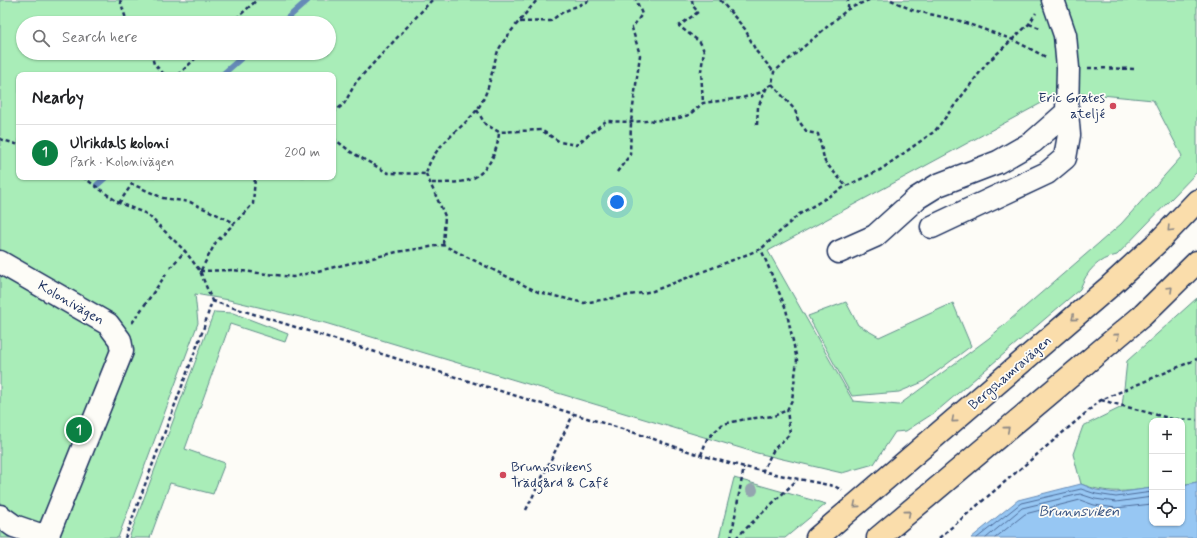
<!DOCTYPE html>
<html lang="en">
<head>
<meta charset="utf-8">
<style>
  body { margin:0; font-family:Mynerve,sans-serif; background:#f2f2f2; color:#202124 }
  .controls { position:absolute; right:12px; bottom:12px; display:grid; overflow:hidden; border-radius:8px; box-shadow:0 1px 3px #0004 }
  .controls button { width:36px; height:36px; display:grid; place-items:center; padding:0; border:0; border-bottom:1px solid #e0e0e0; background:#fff; color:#202124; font:20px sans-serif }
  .you { position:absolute; left:617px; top:202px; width:14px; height:14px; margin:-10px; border:3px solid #fff; border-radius:50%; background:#1a73e8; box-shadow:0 0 0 6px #1a73e833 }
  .badge { display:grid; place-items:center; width:26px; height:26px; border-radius:50%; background:#0b8043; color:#fff; font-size:13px; font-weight:700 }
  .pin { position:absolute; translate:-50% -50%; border:2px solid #fff; box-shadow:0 1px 4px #0006 }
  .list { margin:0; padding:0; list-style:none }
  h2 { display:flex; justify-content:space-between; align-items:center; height:52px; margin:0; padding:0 16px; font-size:17px }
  h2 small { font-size:13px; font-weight:400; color:#757577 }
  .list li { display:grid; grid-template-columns:26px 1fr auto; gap:12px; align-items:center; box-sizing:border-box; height:56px; padding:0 16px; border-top:1px solid #e0e0e0 }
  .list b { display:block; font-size:15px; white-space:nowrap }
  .list p { margin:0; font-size:13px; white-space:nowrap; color:#757577 }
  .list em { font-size:13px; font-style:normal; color:#757577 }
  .icon { flex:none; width:22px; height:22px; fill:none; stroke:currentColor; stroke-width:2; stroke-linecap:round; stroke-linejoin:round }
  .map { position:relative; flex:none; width:1197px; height:538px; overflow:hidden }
  .search { position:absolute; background:#fff; box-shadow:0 1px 3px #0004; left:16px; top:16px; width:320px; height:44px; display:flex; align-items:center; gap:10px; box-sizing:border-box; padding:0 14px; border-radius:22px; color:#757577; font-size:15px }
  .panel { position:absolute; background:#fff; box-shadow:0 1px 3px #0004; left:16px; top:72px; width:320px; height:108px; border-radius:8px }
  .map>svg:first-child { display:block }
  .green { fill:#a9edb8; stroke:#628e8b; fill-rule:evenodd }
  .water { fill:#97c7f3; stroke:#658ab7 }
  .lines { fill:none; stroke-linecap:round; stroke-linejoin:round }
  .shore { stroke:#4d6c9a; stroke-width:1 }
  .stream { stroke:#658ab7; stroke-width:6 }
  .minor-casing { stroke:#1b2f5e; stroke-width:25 }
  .highway-casing { stroke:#1b2f5e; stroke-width:25 }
  .path { stroke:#1b2f5e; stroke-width:2.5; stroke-dasharray:4 3; stroke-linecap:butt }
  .minor { stroke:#fdfcf7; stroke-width:22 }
  .highway { stroke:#faddab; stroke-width:22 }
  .tree { fill:#94a5af }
  .oneway { stroke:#8a8684 }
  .poi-dot { fill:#d1495b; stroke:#fdfcf7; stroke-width:1.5 }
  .labels { text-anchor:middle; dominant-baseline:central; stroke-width:3.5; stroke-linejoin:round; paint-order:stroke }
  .poi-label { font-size:14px; fill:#1b2f5e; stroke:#fdfcf7; text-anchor:end }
  .street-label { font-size:14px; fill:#1b2f5e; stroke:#fdfcf7 }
  .water-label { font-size:15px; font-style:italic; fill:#3a5583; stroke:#fdfcf7 }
</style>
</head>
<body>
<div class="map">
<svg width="1197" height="538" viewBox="0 0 1197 538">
  <rect width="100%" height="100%" fill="#fdfcf7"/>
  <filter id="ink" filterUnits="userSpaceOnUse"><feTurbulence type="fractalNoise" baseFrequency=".025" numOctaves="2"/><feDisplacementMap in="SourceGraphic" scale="8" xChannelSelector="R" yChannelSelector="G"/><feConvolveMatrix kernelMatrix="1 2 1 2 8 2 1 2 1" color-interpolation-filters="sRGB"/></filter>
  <g filter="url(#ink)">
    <path class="green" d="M 0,0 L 1197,0 L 1197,172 L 1117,255 C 1097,259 1087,271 1080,289 L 937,411 L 906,431 L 895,432 L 874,464 L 842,473 L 757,453 L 325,323 L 229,300 L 195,294 L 198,323 L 118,538 L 0,538 ZM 23,23 L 329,23 L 329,53 L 23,53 ZM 19,75 L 333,75 L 333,177 L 19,177 ZM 1060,93 L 1091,94 L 1153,100 L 1182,156 L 1121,224 L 989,338 L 899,405 L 853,401 L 768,251 Z
      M 1197,298 L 1197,482 L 1182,485 L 1182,421 L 1152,421 L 1152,488 C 1125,492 1107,494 1081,484 L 1073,454 L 1083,426 L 1122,407 L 1127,361 Z
      M 846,302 L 858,325 L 879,337 L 953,303 L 971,346 L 923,382 L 899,392 L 852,396 L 808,316 Z
      M 214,312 L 233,313 L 288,334 L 285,342 L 230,324 L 185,449 L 225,463 L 213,494 L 170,483 L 150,538 L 129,538 Z
      M 734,478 L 826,504 L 785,538 L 719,538 Z"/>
    <path class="water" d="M 1197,482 L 1197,538 L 971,538 L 1018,500 L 1081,484 L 1096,490 L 1116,493 L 1152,488 L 1152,523 L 1182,523 L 1182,485 Z"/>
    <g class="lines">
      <path class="shore" d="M 977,538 L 1021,503 L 1081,489 L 1096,494 L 1116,497 L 1152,492
        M 986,538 L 1022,508 L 1080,494 L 1095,499 L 1116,502 L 1152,497
        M 995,538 L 1025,514 L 1080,500 L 1094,505 L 1116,508 L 1152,504"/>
      <path class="stream" d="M 282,23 L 308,0
        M 222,75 L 247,53
        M 97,185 L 106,177"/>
      <g class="minor-casing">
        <path id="minor" d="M 1053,0 L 1065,35 L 1068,68 L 1067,112
          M 839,252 L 875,236 L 917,198 L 938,185 L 998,162 L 1033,142 L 1067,112 L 1069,135 L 1065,158 L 1047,173 L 932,227
          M 0,262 L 108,324 L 120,340 L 122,351 L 47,537
          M 0,516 L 14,526 L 49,538"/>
      </g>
      <g class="highway-casing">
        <path id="highway" d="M 817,538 L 1109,287 L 1159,241 L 1197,201
          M 878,538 L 1143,315 L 1197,262"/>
      </g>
      <path class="path" d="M 120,0 L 126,19 L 129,23
        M 692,0 L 693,6 L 698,12 L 679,26 L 700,42 L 704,51 L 701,71 L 703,103
        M 720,0 L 745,29 L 756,51 L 774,72
        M 891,0 L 912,10 L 960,21 L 1011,39 L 1046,57
        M 848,9 L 848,0
        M 520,22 L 550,21 L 563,12 L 591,0
        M 231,23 L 257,0
        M 1029,24 L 1040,28
        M 151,53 L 154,64 L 165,75
        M 1088,68 L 1137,69
        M 178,75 L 201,53
        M 772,84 L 795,110 L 798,120 L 807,132 L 818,134 L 825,162 L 846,186
        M 477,110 L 485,124 L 499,132 L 541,130 L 560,142 L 576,145 L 606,121 L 631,122 L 675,119 L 689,115 L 703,103 L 742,98 L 759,93 L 772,84 L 774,72 L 848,9 L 869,0
        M 333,113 L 344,104 L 356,82 L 432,0
        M 757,125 L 758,107 L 767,87
        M 333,138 L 351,152 L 388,173 L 426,174 C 432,146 459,132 476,111 C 490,93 491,71 498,51 C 504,38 527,12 537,0
        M 0,139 L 19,145
        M 617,172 L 630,155 L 631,122 L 640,55 L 632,28 L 642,14 L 636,0
        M 426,174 L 445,216 L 443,245
        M 83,177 L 119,203 L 147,214 L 185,251 L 200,271 L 212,301 L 203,330 L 125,538
        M 432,183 C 442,183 455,183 466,181 C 487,175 498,152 499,132
        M 119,203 L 132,184 L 163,198 L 190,202 L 235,223
        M 170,268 L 185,251
        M 201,270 L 216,242 L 253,204 L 255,177
        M 200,271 L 233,270 L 293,277 L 397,252 L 443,245 L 538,292 L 584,303 L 653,291 L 761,249 L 798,215 L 846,186 L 880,170 L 935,131 L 987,63 L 1029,24 L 1036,13
        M 212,301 L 651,438 C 710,461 772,474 834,486 L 842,490
        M 132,323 L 167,273
        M 1101,400 L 1172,419 L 1197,420
        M 701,455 L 707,439 L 723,424 L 746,419 L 774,416 L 787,410 L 792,400 L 797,360 L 786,309 L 761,249
        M 762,472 L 774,449 L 790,434 L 787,410
        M 526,510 L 573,415
        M 731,538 L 744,467
        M 736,538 L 798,479
        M 939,538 L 1101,400 L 1197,359"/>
      <use href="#minor" class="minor"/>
      <use href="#highway" class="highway"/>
    </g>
    <circle class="tree" cx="752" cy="490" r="6"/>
    <defs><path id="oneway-chevron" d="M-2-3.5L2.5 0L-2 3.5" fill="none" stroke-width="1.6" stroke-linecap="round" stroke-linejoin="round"/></defs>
    <g class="oneway">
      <use href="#oneway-chevron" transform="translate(1170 229) rotate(134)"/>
      <use href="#oneway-chevron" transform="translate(1170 289) rotate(-44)"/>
      <use href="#oneway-chevron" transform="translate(1074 318) rotate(139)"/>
      <use href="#oneway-chevron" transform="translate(1117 336) rotate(-40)"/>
      <use href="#oneway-chevron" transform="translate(954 420) rotate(139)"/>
      <use href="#oneway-chevron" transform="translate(1007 429) rotate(-40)"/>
      <use href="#oneway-chevron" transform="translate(856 505) rotate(139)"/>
      <use href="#oneway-chevron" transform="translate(908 513) rotate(-40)"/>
    </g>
  </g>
  <g class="poi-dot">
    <circle cx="1113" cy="106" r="4"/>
    <circle cx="503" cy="475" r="4"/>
  </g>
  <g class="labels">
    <g class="poi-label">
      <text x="1105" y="98">Eric Grates<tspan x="1105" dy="16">ateljé</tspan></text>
      <text x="511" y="467" text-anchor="start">Brunnsvikens<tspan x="511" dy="16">Trädgård &amp; Café</tspan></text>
    </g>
    <g class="street-label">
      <text transform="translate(71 303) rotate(30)">Kolonivägen</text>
      <text transform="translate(1010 373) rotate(-41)">Bergshamravägen</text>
    </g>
    <g class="water-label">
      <text x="1079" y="512">Brunnsviken</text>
    </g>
  </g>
</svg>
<div class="controls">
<button>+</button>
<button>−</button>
<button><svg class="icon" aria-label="locate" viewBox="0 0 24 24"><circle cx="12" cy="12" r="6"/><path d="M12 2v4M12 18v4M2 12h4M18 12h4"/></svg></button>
</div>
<div class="you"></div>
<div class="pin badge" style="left:79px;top:430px">1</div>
<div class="search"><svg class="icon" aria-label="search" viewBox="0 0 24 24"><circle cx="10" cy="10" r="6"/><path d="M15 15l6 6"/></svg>Search here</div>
<section class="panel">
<h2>Nearby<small></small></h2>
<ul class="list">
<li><span class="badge">1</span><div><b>Ulrikdals koloni</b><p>Park · Kolonivägen</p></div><em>200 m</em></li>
</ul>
</section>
</div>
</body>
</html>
